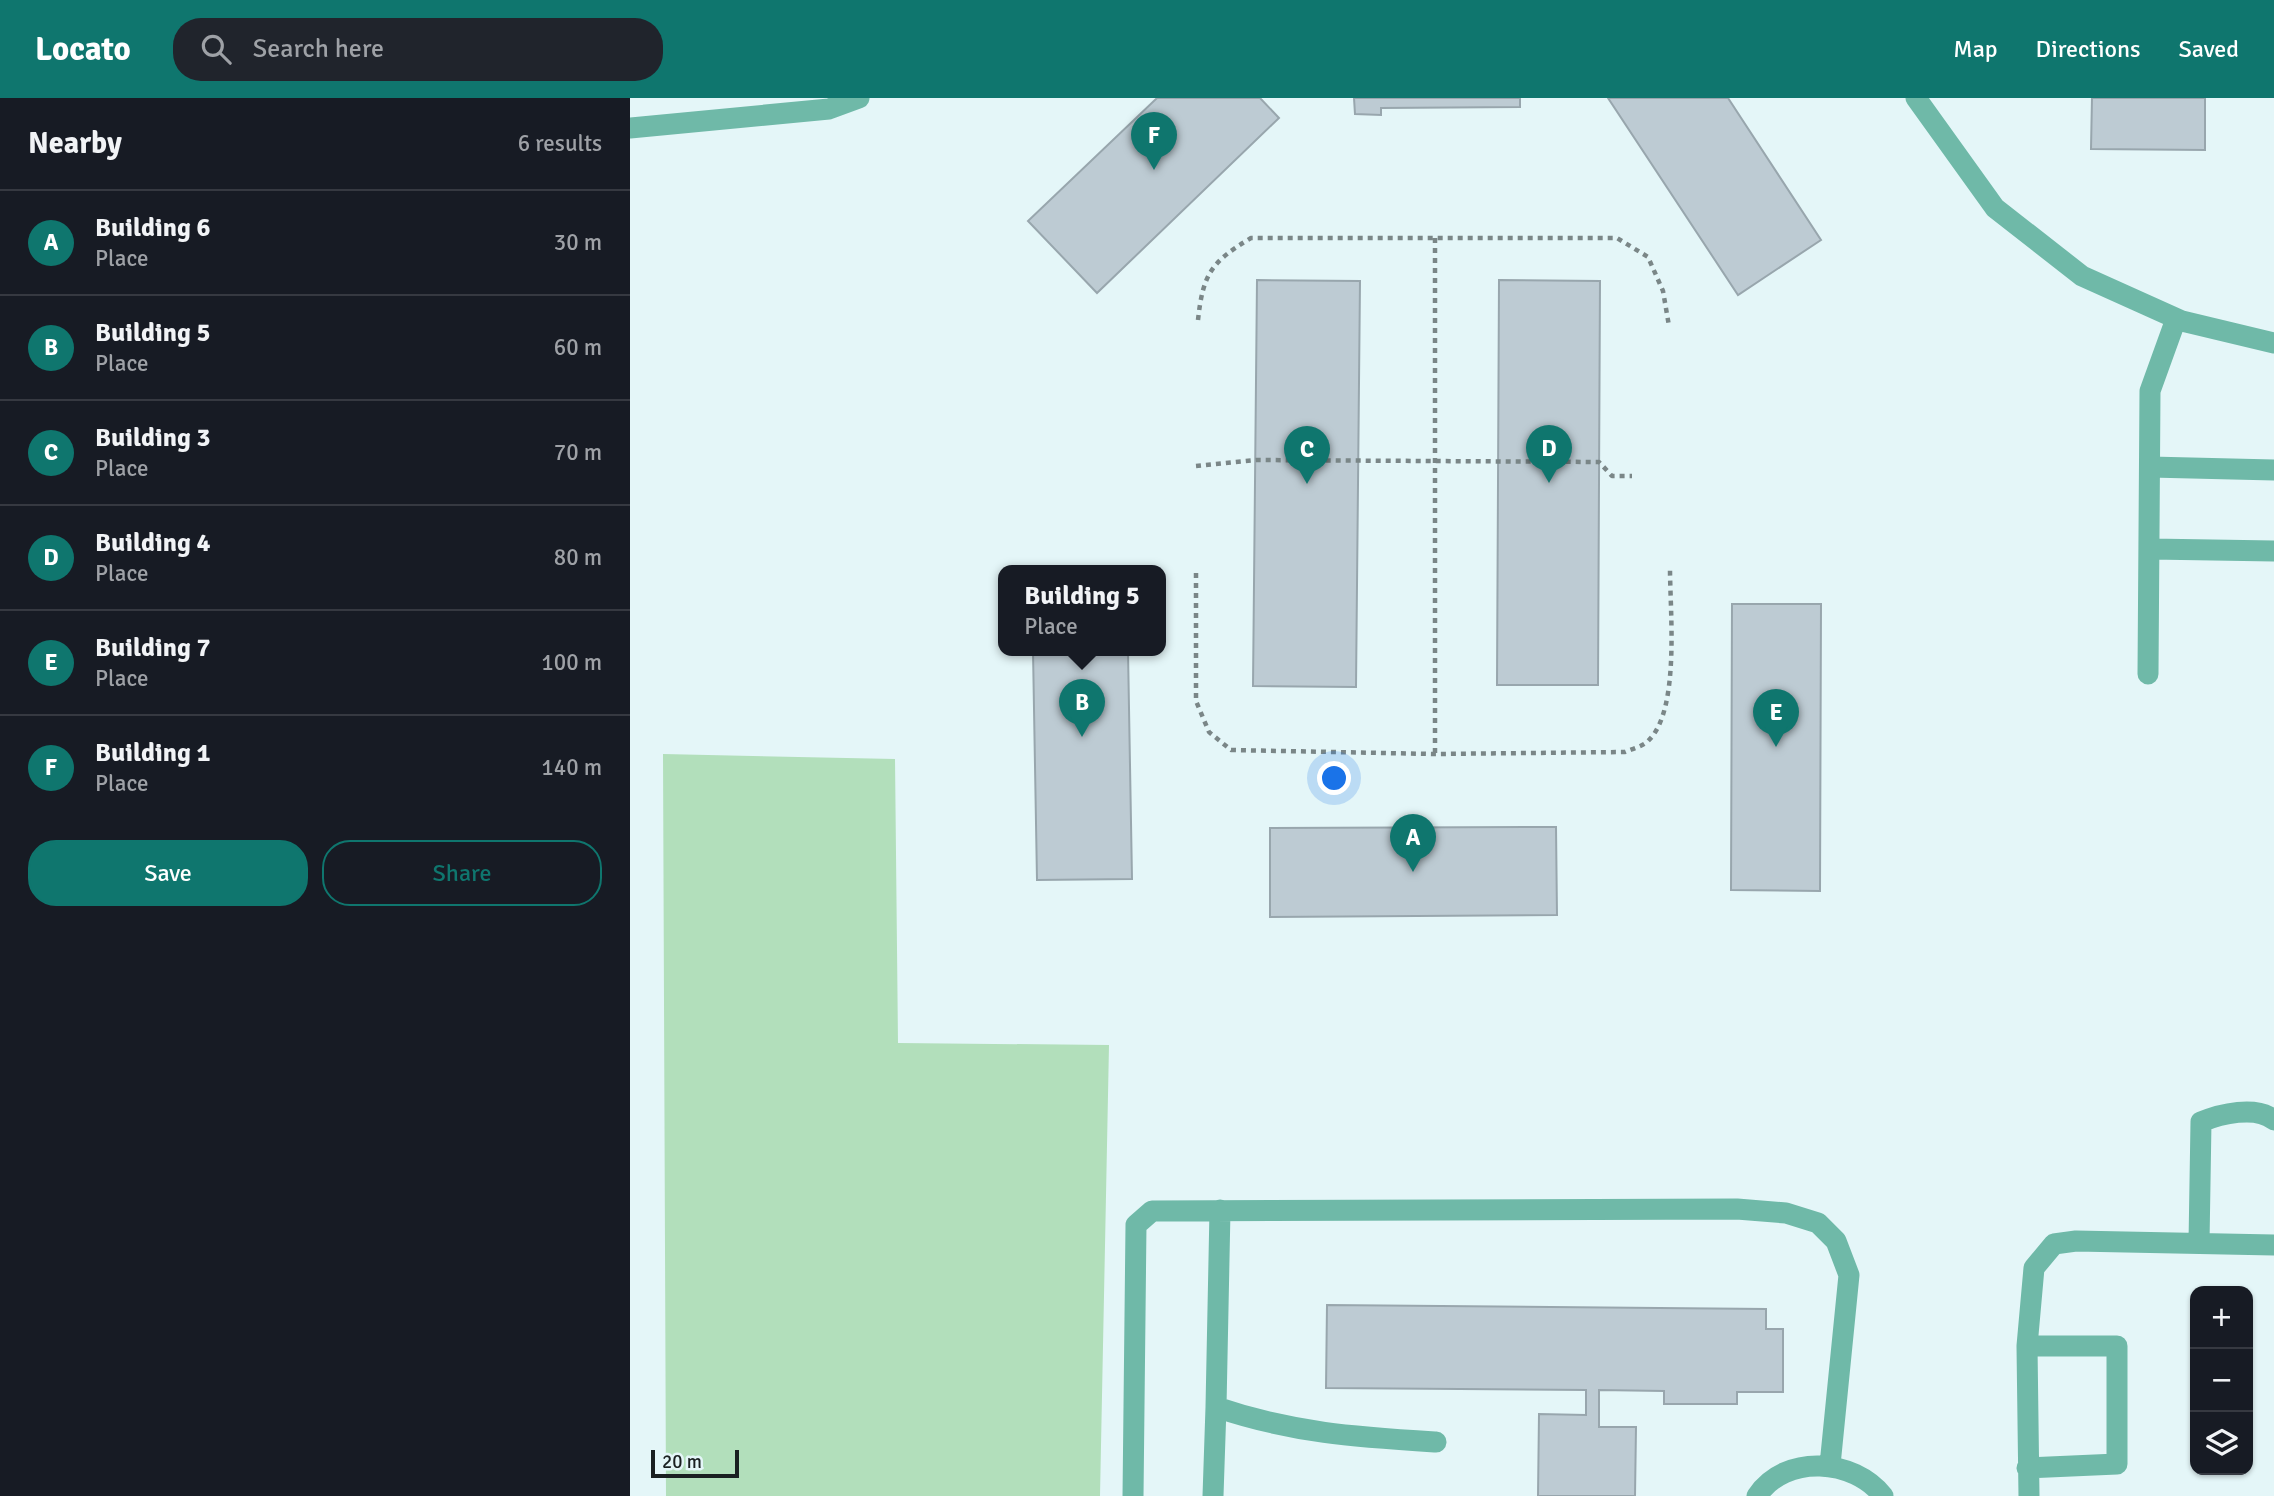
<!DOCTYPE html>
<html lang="en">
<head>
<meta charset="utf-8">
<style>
  body { margin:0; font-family:Signika,sans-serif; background:#20242c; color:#f1f3f6 }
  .controls { position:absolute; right:21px; bottom:21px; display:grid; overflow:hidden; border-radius:14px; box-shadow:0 2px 5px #0004 }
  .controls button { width:63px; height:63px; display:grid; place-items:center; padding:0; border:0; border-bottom:2px solid #363941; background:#171b24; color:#f1f3f6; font:35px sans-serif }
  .scale { position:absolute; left:21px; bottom:18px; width:88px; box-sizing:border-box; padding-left:7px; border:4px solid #1a2021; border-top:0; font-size:19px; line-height:24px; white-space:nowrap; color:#1a2021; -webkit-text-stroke:5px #e4f6f8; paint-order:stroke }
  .you { position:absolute; left:705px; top:681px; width:24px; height:24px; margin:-18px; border:5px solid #fff; border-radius:50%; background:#1a73e8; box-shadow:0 0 0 10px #1a73e833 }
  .badge { display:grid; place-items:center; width:46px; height:46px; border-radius:50%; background:#0f766e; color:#fff; font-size:23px; font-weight:700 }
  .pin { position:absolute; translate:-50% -58px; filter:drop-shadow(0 2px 4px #0008) }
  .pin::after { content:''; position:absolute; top:37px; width:24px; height:21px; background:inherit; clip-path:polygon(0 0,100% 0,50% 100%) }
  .popup { position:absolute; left:368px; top:467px; width:168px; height:91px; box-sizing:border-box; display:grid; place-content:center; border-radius:14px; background:#171b24; filter:drop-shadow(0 2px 5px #0005); font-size:23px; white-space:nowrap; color:#9ea1a6 }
  .popup b { font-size:26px; color:#f1f3f6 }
  .popup::after { content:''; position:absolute; left:50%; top:100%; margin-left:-14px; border:14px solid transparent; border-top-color:#171b24 }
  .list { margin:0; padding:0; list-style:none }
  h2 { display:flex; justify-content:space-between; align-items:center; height:91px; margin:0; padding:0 28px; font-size:30px }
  h2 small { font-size:23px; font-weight:400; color:#9ea1a6 }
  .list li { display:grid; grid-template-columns:46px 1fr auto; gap:21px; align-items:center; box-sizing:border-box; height:105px; padding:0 28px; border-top:2px solid #363941 }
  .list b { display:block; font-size:26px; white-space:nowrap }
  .list p { margin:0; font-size:23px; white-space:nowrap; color:#9ea1a6 }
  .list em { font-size:23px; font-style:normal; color:#9ea1a6 }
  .actions { display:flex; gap:14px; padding:21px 28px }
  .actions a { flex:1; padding:16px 0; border:2px solid #0f766e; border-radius:28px; text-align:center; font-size:24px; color:#0f766e }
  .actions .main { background:#0f766e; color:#fff }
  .icon { flex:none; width:38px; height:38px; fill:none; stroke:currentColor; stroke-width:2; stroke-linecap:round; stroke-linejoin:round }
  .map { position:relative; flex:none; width:1644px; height:1398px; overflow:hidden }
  header { display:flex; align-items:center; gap:42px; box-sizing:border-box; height:98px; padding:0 35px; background:#0f766e; color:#fff }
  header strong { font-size:33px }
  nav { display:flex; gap:38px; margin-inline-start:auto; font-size:24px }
  .search { width:490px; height:63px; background:#20242c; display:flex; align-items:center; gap:18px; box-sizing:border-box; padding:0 24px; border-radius:28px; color:#9ea1a6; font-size:26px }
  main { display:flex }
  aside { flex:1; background:#171b24 }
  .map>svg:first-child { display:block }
  .green { fill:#b2dfbb }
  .building { fill:#bdcbd3; stroke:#98a6ad; stroke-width:2 }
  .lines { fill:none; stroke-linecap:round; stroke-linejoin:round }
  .path { stroke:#7a8687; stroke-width:4.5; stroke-dasharray:5 5; stroke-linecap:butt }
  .minor { stroke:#6fb9a8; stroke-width:21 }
</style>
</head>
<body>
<header>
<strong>Locato</strong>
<div class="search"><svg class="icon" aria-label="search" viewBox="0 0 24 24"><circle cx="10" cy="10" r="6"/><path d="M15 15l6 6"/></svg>Search here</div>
<nav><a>Map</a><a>Directions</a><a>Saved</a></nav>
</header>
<main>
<aside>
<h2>Nearby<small>6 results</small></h2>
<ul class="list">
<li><span class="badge">A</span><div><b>Building 6</b><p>Place</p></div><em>30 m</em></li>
<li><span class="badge">B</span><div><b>Building 5</b><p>Place</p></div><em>60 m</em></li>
<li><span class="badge">C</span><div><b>Building 3</b><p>Place</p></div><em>70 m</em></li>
<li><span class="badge">D</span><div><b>Building 4</b><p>Place</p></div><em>80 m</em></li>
<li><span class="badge">E</span><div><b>Building 7</b><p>Place</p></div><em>100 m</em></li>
<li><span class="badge">F</span><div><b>Building 1</b><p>Place</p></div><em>140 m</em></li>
</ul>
<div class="actions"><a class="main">Save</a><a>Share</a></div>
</aside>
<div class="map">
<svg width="1644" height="1398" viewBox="0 0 1644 1398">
  <rect width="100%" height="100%" fill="#e4f6f8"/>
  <path class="green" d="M 33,656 L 265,661 L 268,945 L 479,947 L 470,1398 L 36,1398 Z"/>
  <path class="building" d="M 527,0 L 630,0 L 649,20 L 467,195 L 398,123 Z
    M 724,0 L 890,0 L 890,9 L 751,10 L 751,17 L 725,16 Z
    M 978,0 L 1098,0 L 1191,142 L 1108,197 Z
    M 1462,0 L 1575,0 L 1575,52 L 1461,51 Z
    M 627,182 L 730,183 L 726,589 L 623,588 Z
    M 869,182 L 970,183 L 968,587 L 867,587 Z
    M 1102,506 L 1191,506 L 1190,793 L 1101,792 Z
    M 403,553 L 498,553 L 502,781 L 407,782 Z
    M 926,729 L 927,817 L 640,819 L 640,730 Z
    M 697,1207 L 1136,1211 L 1136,1231 L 1153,1231 L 1153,1294 L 1107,1294 L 1107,1306 L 1034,1306 L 1034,1293 L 969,1292 L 969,1329 L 1006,1329 L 1005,1398 L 908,1398 L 909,1316 L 956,1317 L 956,1292 L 696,1290 Z"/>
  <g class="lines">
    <path class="path" d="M 805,140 L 805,656
      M 568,222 C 573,176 581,164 621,140 L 987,140 L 1018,159 L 1033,193 L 1039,228
      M 566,368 L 626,362 L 969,364 L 982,378 L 1002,378
      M 566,475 L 566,603 L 579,634 L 601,652 L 805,656 L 995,654 C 1002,651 1014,648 1019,642 C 1050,611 1040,514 1040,471"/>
    <path class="minor" d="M 1286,0 L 1365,110 L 1452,178 L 1552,223 L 1644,245
      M 0,30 L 199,11 L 229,0
      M 1520,369 L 1644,372
      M 1521,451 L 1644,453
      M 1518,576 L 1520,293 L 1546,221
      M 590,1112 L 586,1309 C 662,1335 727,1339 806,1344
      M 1569,1145 L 1571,1024 C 1590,1016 1626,1007 1644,1022
      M 1397,1248 L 1487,1248 L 1487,1366 L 1397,1370
      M 503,1398 L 506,1127 L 522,1113 L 1107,1111 L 1156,1115 L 1188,1125 L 1206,1143 L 1219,1177 L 1200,1367
      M 583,1398 L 586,1309
      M 1127,1398 C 1156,1355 1224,1361 1253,1398
      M 1399,1398 L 1397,1248 L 1404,1170 L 1424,1146 L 1446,1143 L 1644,1147"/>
  </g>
</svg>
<div class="controls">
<button>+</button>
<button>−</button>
<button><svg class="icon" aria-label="layers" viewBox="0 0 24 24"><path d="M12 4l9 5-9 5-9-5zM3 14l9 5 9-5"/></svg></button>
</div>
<div class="scale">20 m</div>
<div class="you"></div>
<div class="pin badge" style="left:783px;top:774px">A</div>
<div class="pin badge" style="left:452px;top:639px">B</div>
<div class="popup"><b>Building 5</b>Place</div>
<div class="pin badge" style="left:677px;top:386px">C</div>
<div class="pin badge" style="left:919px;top:385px">D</div>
<div class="pin badge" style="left:1146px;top:649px">E</div>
<div class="pin badge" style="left:524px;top:72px">F</div>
</div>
</main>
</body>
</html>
